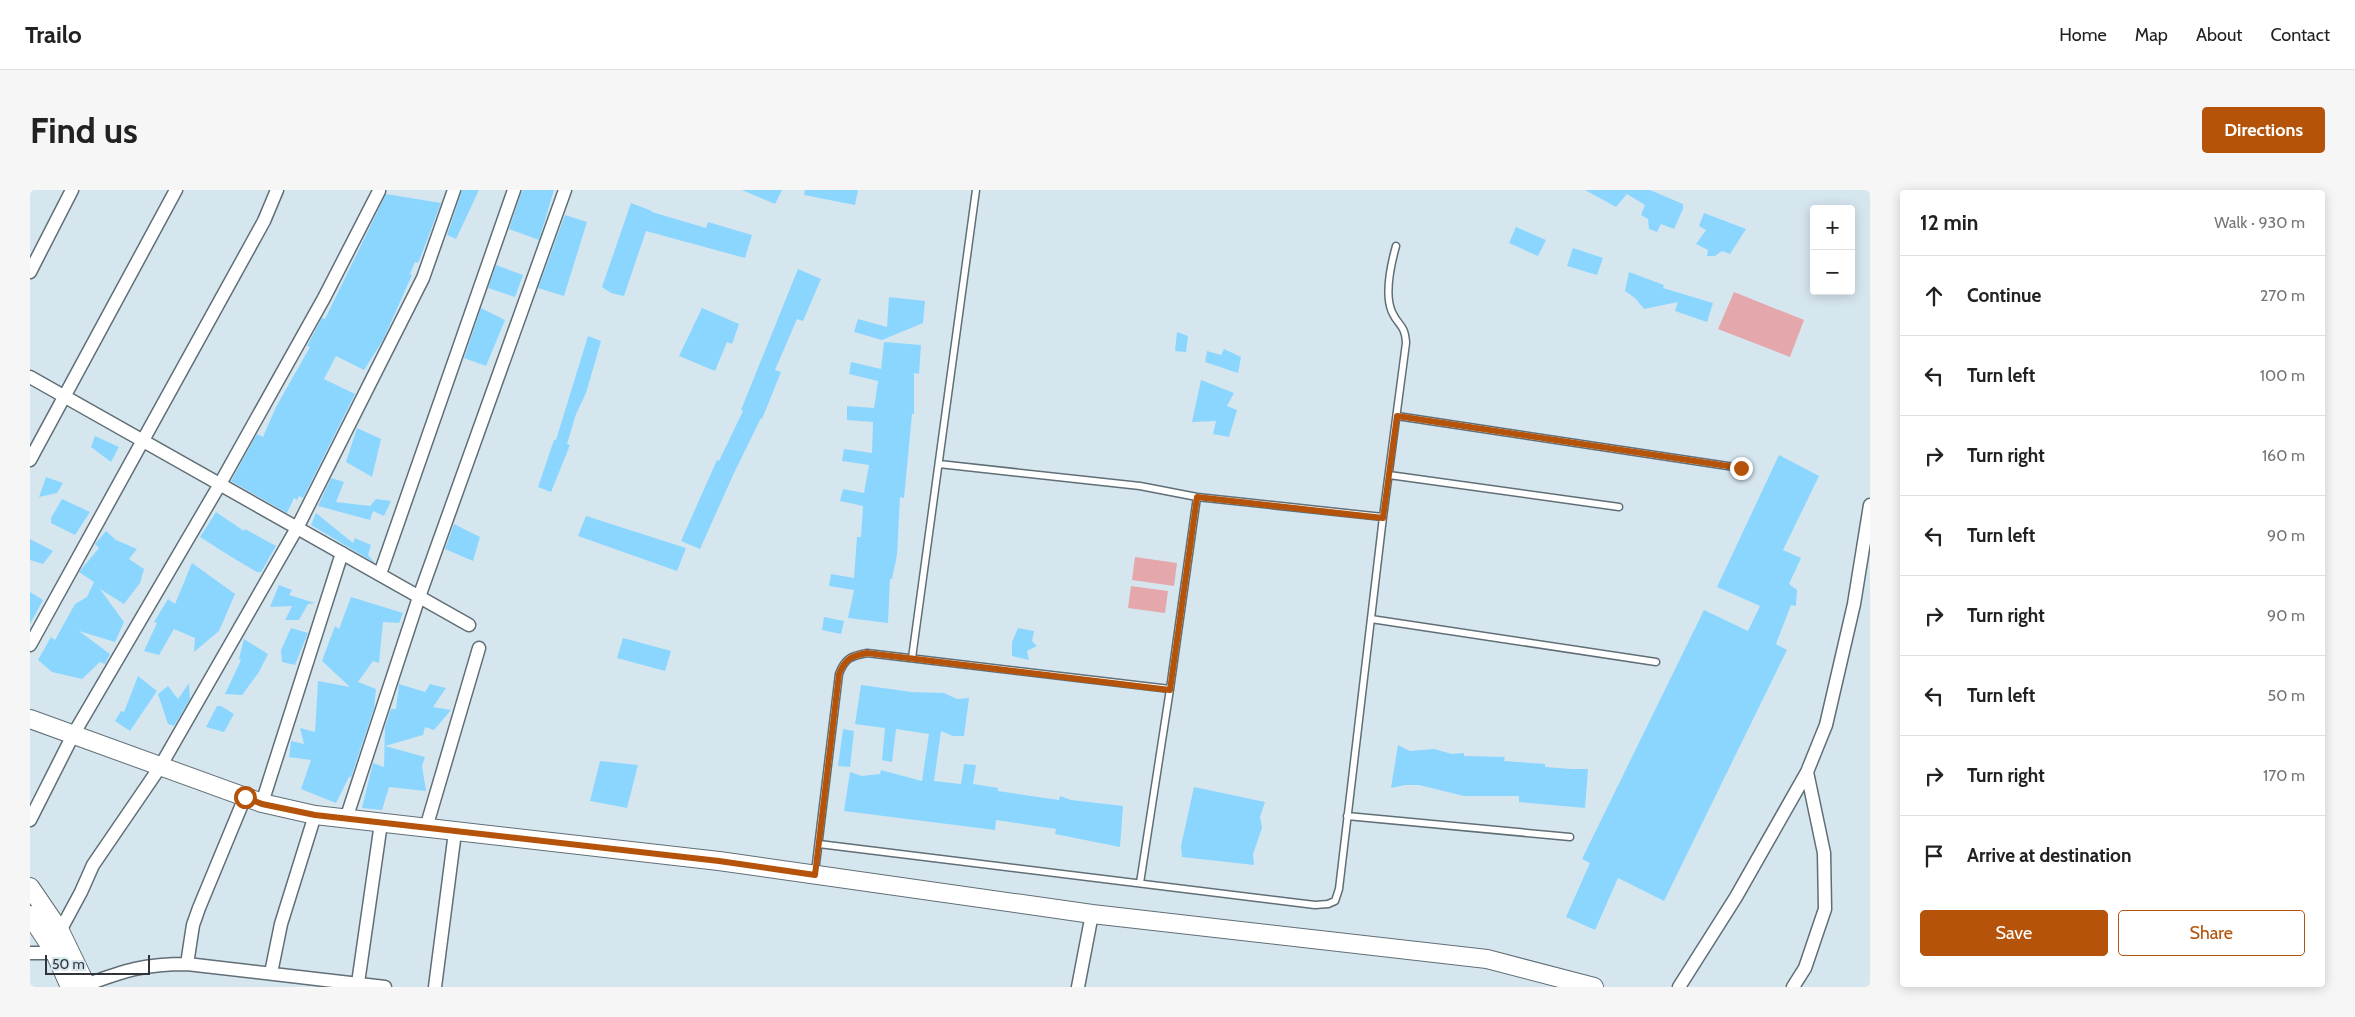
<!DOCTYPE html>
<html lang="en">
<head>
<meta charset="utf-8">
<style>
  body { margin:0; font-family:Cabin,sans-serif; background:#f6f6f6; color:#222 }
  .controls { position:absolute; right:15px; top:15px; display:grid; overflow:hidden; border-radius:5px; box-shadow:0 2px 12px #0003 }
  .controls button { width:45px; height:45px; display:grid; place-items:center; padding:0; border:0; border-bottom:1px solid #e0e0e0; background:#fff; color:#222; font:25px sans-serif }
  .scale { position:absolute; left:15px; bottom:12px; width:105px; box-sizing:border-box; padding-left:5px; border:2px solid #2e3437; border-top:0; font-size:14px; line-height:18px; white-space:nowrap; color:#2e3437; -webkit-text-stroke:4px #d6e6ef; paint-order:stroke }
  .stop { position:absolute; width:15px; height:15px; margin:-11px; border:4px solid #b45309; border-radius:50%; background:#fff }
  .stop.end { background:#b45309; border-color:#fff; box-shadow:0 1px 5px #0008 }
  .list { margin:0; padding:0; list-style:none }
  h2 { display:flex; justify-content:space-between; align-items:center; height:65px; margin:0; padding:0 20px; font-size:21px }
  h2 small { font-size:16px; font-weight:400; color:#767676 }
  .list li { display:grid; grid-template-columns:32px 1fr auto; gap:15px; align-items:center; box-sizing:border-box; height:80px; padding:0 20px; border-top:1px solid #e0e0e0 }
  .list b { display:block; font-size:19px; white-space:nowrap }
  .list em { font-size:16px; font-style:normal; color:#767676 }
  .actions { display:flex; gap:10px; padding:15px 20px }
  .actions a { flex:1; padding:11px 0; border:1px solid #b45309; border-radius:5px; text-align:center; font-size:18px; color:#b45309 }
  .actions .main { background:#b45309; color:#fff }
  .icon { flex:none; width:28px; height:28px; fill:none; stroke:currentColor; stroke-width:2; stroke-linecap:round; stroke-linejoin:round }
  .map { position:relative; flex:none; width:1840px; height:797px; overflow:hidden; border-radius:5px }
  header { display:flex; align-items:center; gap:30px; box-sizing:border-box; height:70px; padding:0 25px; background:#fff; border-bottom:1px solid #e0e0e0 }
  header strong { font-size:24px }
  nav { display:flex; gap:28px; margin-inline-start:auto; font-size:18px }
  .intro { display:flex; align-items:center; justify-content:space-between; box-sizing:border-box; height:120px; padding:0 30px }
  h1 { margin:0; font-size:35px }
  .button { padding:12px 22px; border-radius:5px; background:#b45309; color:#fff; font-size:18px; font-weight:700 }
  main { display:flex; gap:30px; padding:0 30px }
  aside { flex:1; background:#fff; border-radius:5px; box-shadow:0 2px 12px #0003 }
  .map>svg:first-child { display:block }
  .green { fill:#e4a7ac }
  .building { fill:#8bd6ff }
  .lines { fill:none; stroke-linecap:round; stroke-linejoin:round }
  .lane-casing { stroke:#606e75; stroke-width:9 }
  .street-casing { stroke:#606e75; stroke-width:15 }
  .secondary-casing { stroke:#606e75; stroke-width:20 }
  .lane { stroke:#fff; stroke-width:6 }
  .street { stroke:#fff; stroke-width:12 }
  .secondary { stroke:#fff; stroke-width:18 }
  .route { stroke:#b45309; stroke-width:6 }
</style>
</head>
<body>
<header>
<strong>Trailo</strong>
<nav><a>Home</a><a>Map</a><a>About</a><a>Contact</a></nav>
</header>
<div class="intro"><h1>Find us</h1><a class="button">Directions</a></div>
<main>
<div class="map">
<svg width="1840" height="797" viewBox="0 0 1840 797">
  <rect width="100%" height="100%" fill="#d6e6ef"/>
  <path class="green" d="M 1704,102 L 1774,130 L 1760,167 L 1688,139 Z
    M 1105,367 L 1147,373 L 1144,396 L 1102,390 Z
    M 1101,396 L 1138,401 L 1135,423 L 1098,418 Z"/>
  <path class="building" d="M 432,0 L 449,0 L 426,49 L 417,45 Z
    M 492,0 L 524,0 L 509,50 L 479,39 Z
    M 712,0 L 752,0 L 745,14 Z
    M 775,0 L 828,0 L 825,15 L 774,5 Z
    M 1555,0 L 1620,0 L 1653,14 L 1653,19 L 1644,39 L 1631,34 L 1627,42 L 1619,39 L 1618,29 L 1611,25 L 1615,15 L 1597,4 L 1586,17 Z
    M 356,4 L 411,13 L 391,66 L 388,73 L 385,72 L 380,84 L 382,85 L 353,150 L 334,180 L 306,166 L 294,189 L 325,204 L 273,308 L 269,306 L 267,310 L 264,308 L 257,323 L 201,291 L 227,244 L 233,247 L 246,217 L 280,157 L 277,156 L 292,128 L 295,129 Z
    M 601,13 L 622,21 L 622,22 L 676,38 L 678,32 L 722,45 L 715,68 L 616,41 L 594,106 L 581,103 L 572,97 Z
    M 1674,23 L 1716,39 L 1700,64 L 1692,61 L 1685,66 L 1677,66 L 1678,60 L 1666,54 L 1676,40 L 1669,36 Z
    M 535,25 L 557,32 L 534,106 L 508,98 Z
    M 1486,37 L 1516,50 L 1508,66 L 1479,53 Z
    M 1543,58 L 1573,68 L 1567,85 L 1537,76 Z
    M 466,75 L 493,85 L 485,107 L 458,98 Z
    M 768,79 L 791,89 L 773,131 L 767,129 L 745,180 L 751,182 L 732,229 L 731,228 L 704,283 L 670,359 L 651,351 L 687,270 L 689,271 L 713,221 L 711,220 Z
    M 1599,82 L 1634,95 L 1633,98 L 1683,113 L 1677,132 L 1645,121 L 1648,112 L 1614,119 L 1605,108 L 1595,101 Z
    M 859,107 L 895,111 L 893,133 L 852,150 L 824,142 L 828,129 L 857,137 Z
    M 451,118 L 475,130 L 456,176 L 434,168 Z
    M 672,118 L 709,134 L 702,154 L 697,152 L 685,181 L 649,166 Z
    M 1147,142 L 1158,146 L 1156,162 L 1145,161 Z
    M 558,146 L 571,151 L 556,203 L 546,224 L 537,254 L 540,255 L 521,302 L 508,297 L 524,250 L 526,250 Z
    M 854,152 L 891,155 L 889,184 L 884,183 L 884,224 L 882,224 L 874,308 L 870,307 L 867,365 L 862,389 L 860,389 L 858,433 L 818,428 L 824,400 L 799,396 L 801,384 L 824,388 L 827,347 L 831,347 L 833,316 L 810,311 L 813,299 L 834,303 L 839,275 L 812,271 L 814,259 L 842,263 L 843,232 L 817,230 L 817,216 L 844,218 L 848,191 L 819,184 L 821,172 L 851,179 Z
    M 1194,159 L 1211,167 L 1208,183 L 1175,172 L 1177,161 L 1191,165 Z
    M 1171,190 L 1204,203 L 1197,216 L 1207,220 L 1199,247 L 1183,244 L 1186,231 L 1162,232 Z
    M 327,238 L 351,249 L 342,287 L 316,272 Z
    M 65,246 L 89,257 L 81,272 L 61,257 Z
    M 1749,265 L 1789,286 L 1753,360 L 1771,368 L 1759,394 L 1767,400 L 1766,416 L 1761,415 L 1746,454 L 1757,460 L 1634,711 L 1588,688 L 1565,740 L 1536,727 L 1560,673 L 1552,669 L 1674,420 L 1718,441 L 1730,416 L 1687,397 Z
    M 16,287 L 33,293 L 27,303 L 9,307 Z
    M 301,288 L 314,292 L 306,312 L 340,316 L 346,309 L 361,311 L 354,326 L 343,321 L 340,330 L 288,316 Z
    M 32,309 L 60,322 L 45,345 L 21,333 L 21,328 Z
    M 186,322 L 214,341 L 215,339 L 246,356 L 231,382 L 227,382 L 200,366 L 170,347 Z
    M 286,323 L 323,353 L 325,348 L 341,355 L 338,365 L 345,373 L 281,335 Z
    M 556,326 L 656,358 L 647,381 L 548,346 Z
    M 424,334 L 450,347 L 443,371 L 415,359 Z
    M 76,341 L 86,350 L 107,359 L 99,369 L 114,379 L 110,393 L 94,414 L 70,399 L 94,432 L 85,452 L 49,441 L 80,464 L 75,474 L 70,472 L 52,489 L 22,482 L 8,470 L 21,447 L 25,450 L 45,414 L 57,407 L 64,392 L 49,382 L 69,358 L 65,354 Z
    M 0,349 L 23,361 L 13,374 L 0,370 Z
    M 162,373 L 205,404 L 189,441 L 164,462 L 165,448 L 144,439 L 129,465 L 114,461 L 127,433 L 124,432 L 138,409 L 145,414 Z
    M 249,395 L 262,400 L 259,405 L 285,413 L 278,414 L 269,430 L 255,430 L 262,416 L 240,417 Z
    M 0,402 L 13,410 L 0,434 Z
    M 321,407 L 373,423 L 369,433 L 353,432 L 349,473 L 343,471 L 328,492 L 346,499 L 344,518 L 321,587 L 319,587 L 306,613 L 271,599 L 281,570 L 259,567 L 261,551 L 274,554 L 270,538 L 285,542 L 288,491 L 320,497 L 292,471 L 305,436 L 309,439 Z
    M 794,427 L 814,431 L 811,444 L 792,440 Z
    M 261,438 L 278,443 L 265,475 L 252,472 L 251,460 Z
    M 988,438 L 1004,441 L 1002,451 L 1007,456 L 997,461 L 999,470 L 982,466 L 982,452 Z
    M 593,448 L 641,461 L 635,481 L 587,468 Z
    M 214,449 L 238,464 L 229,482 L 212,505 L 195,504 L 211,470 L 209,469 Z
    M 108,486 L 127,501 L 100,541 L 85,531 L 91,521 L 94,522 Z
    M 159,493 L 160,509 L 144,536 L 138,534 L 128,504 L 138,496 L 148,509 Z
    M 369,494 L 395,502 L 400,494 L 416,498 L 403,517 L 421,520 L 404,540 L 395,537 L 393,545 L 355,556 L 395,567 L 392,576 L 396,601 L 359,597 L 352,620 L 332,618 L 343,573 L 354,577 L 355,537 L 361,519 L 366,519 Z
    M 831,495 L 882,502 L 914,503 L 927,509 L 939,508 L 934,546 L 923,546 L 911,541 L 904,591 L 931,594 L 934,574 L 946,575 L 943,594 L 968,598 L 968,601 L 1029,610 L 1030,606 L 1041,610 L 1093,616 L 1090,657 L 1025,644 L 1026,639 L 966,630 L 965,640 L 814,621 L 820,582 L 832,586 L 850,584 L 851,580 L 892,591 L 899,544 L 866,539 L 862,572 L 852,570 L 855,538 L 825,534 Z
    M 187,516 L 191,516 L 204,524 L 194,542 L 176,537 Z
    M 813,539 L 824,541 L 820,577 L 808,576 Z
    M 1368,555 L 1380,561 L 1404,559 L 1422,564 L 1434,563 L 1434,566 L 1475,567 L 1474,571 L 1515,574 L 1515,577 L 1542,579 L 1558,579 L 1555,618 L 1489,612 L 1489,606 L 1434,606 L 1389,595 L 1375,595 L 1361,598 Z
    M 570,571 L 608,575 L 597,618 L 560,611 Z
    M 1164,597 L 1235,612 L 1230,627 L 1232,638 L 1223,664 L 1224,675 L 1152,667 L 1151,656 Z"/>
  <g class="lines">
    <g class="lane-casing">
      <path id="lane" d="M 1367,226 L 1711,278
        M 1359,285 L 1589,317
        M 1353,327 L 1376,153 C 1375,134 1368,136 1362,122 C 1354,104 1361,74 1366,56
        M 1341,429 L 1626,472
        M 882,468 L 946,0
        M 1317,626 L 1540,647
        M 789,654 L 1285,715 L 1298,714 L 1305,711 L 1309,699 L 1353,327 L 1167,307 L 1110,296 L 909,274
        M 785,682 L 809,484 C 815,468 821,466 837,463 L 1140,499
        M 1110,693 L 1140,499 L 1167,307"/>
    </g>
    <g class="street-casing">
      <path id="street" d="M 0,82 L 42,0
        M 0,187 L 439,435
        M 0,270 L 146,0
        M 350,384 L 484,0
        M 0,455 L 234,31 L 247,0
        M 232,613 L 312,363
        M 316,629 L 389,407 L 535,0
        M 0,630 L 43,545 L 190,294 L 294,108 L 349,1
        M 396,638 L 449,458
        M 30,741 L 51,702 L 63,675 L 130,577 L 267,338 L 393,88 L 424,0
        M 0,763 L 25,763
        M 157,774 L 163,735 L 169,718 L 215,607
        M 241,783 L 251,734 L 285,625
        M 328,793 L 351,633
        M 56,795 C 95,780 115,774 157,774 L 355,797
        M 405,797 L 425,642
        M 1048,797 L 1062,724
        M 1649,797 L 1706,707 L 1777,582 L 1796,535 L 1824,414 L 1840,315
        M 1763,797 L 1775,778 L 1795,719 L 1794,663 L 1777,582"/>
    </g>
    <g class="secondary-casing">
      <path id="secondary" d="M 0,529 L 232,613 L 285,625 L 689,671 L 1062,724 L 1457,769 L 1564,797
        M 0,697 L 30,741 L 57,797
        M 0,725 L 25,763 L 40,797"/>
    </g>
    <use href="#lane" class="lane"/>
    <use href="#street" class="street"/>
    <use href="#secondary" class="secondary"/>
  </g>
  <g class="lines">
    <path class="route" d="M 215,607 L 232,614 L 285,625 L 689,671 L 785,685 L 809,484 C 815,469 821,466 837,463 L 1140,500 L 1167,307 L 1353,328 L 1367,226 L 1711,278"/>
  </g>
</svg>
<div class="controls">
<button>+</button>
<button>−</button>
</div>
<div class="scale">50 m</div>
<div class="stop" style="left:215px;top:607px"></div>
<div class="stop end" style="left:1711px;top:278px"></div>
</div>
<aside>
<h2>12 min<small>Walk · 930 m</small></h2>
<ul class="list">
<li><svg class="icon" aria-label="ahead" viewBox="0 0 24 24"><path d="M12 20V5M6 11l6-6 6 6"/></svg><div><b>Continue</b></div><em>270 m</em></li>
<li><svg class="icon" aria-label="left" viewBox="0 0 24 24"><path d="M17 20v-9H6M10 6l-5 5 5 5"/></svg><div><b>Turn left</b></div><em>100 m</em></li>
<li><svg class="icon" aria-label="right" viewBox="0 0 24 24"><path d="M7 20v-9h11M14 6l5 5-5 5"/></svg><div><b>Turn right</b></div><em>160 m</em></li>
<li><svg class="icon" aria-label="left" viewBox="0 0 24 24"><path d="M17 20v-9H6M10 6l-5 5 5 5"/></svg><div><b>Turn left</b></div><em>90 m</em></li>
<li><svg class="icon" aria-label="right" viewBox="0 0 24 24"><path d="M7 20v-9h11M14 6l5 5-5 5"/></svg><div><b>Turn right</b></div><em>90 m</em></li>
<li><svg class="icon" aria-label="left" viewBox="0 0 24 24"><path d="M17 20v-9H6M10 6l-5 5 5 5"/></svg><div><b>Turn left</b></div><em>50 m</em></li>
<li><svg class="icon" aria-label="right" viewBox="0 0 24 24"><path d="M7 20v-9h11M14 6l5 5-5 5"/></svg><div><b>Turn right</b></div><em>170 m</em></li>
<li><svg class="icon" aria-label="arrive" viewBox="0 0 24 24"><path d="M6 21V4h12l-3 4 3 4H6"/></svg><div><b>Arrive at destination</b></div></li>
</ul>
<div class="actions"><a class="main">Save</a><a>Share</a></div>
</aside>
</main>
</body>
</html>
